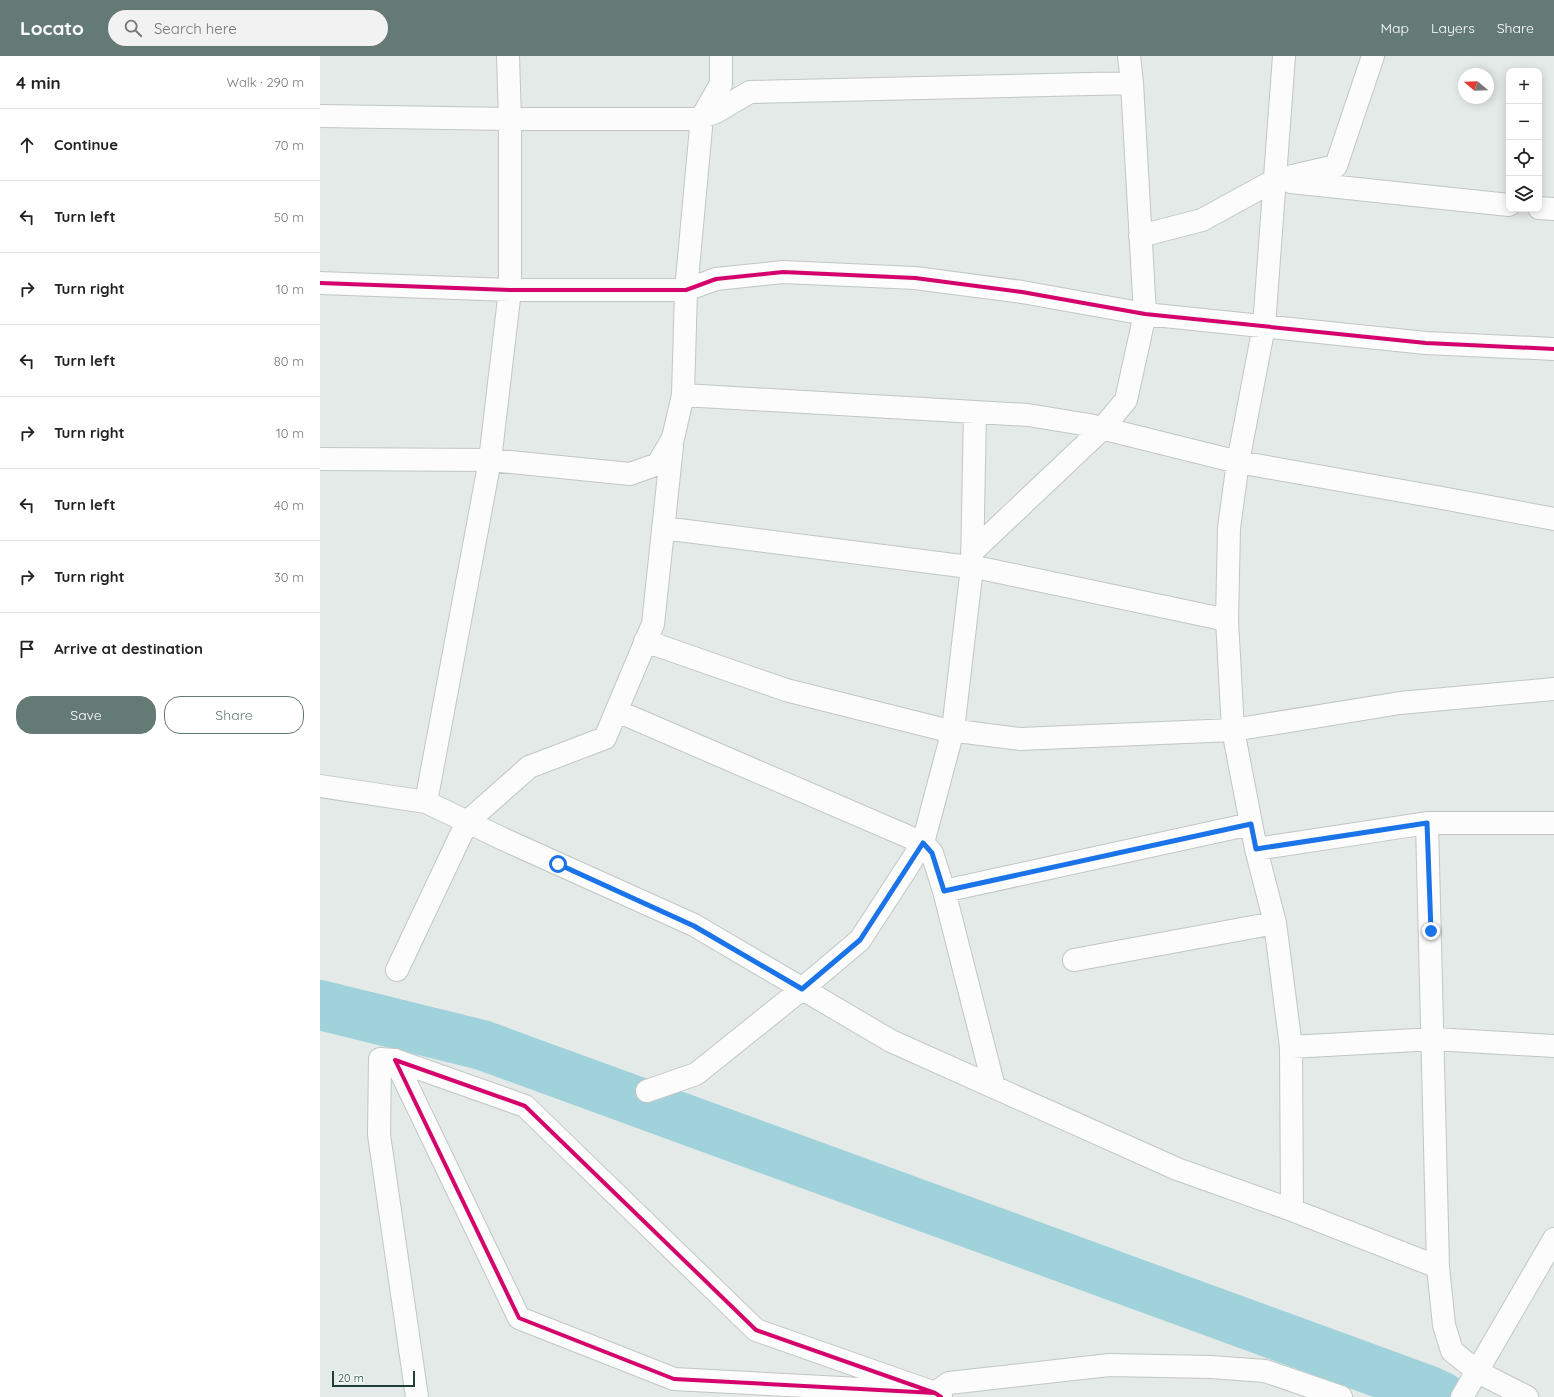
<!DOCTYPE html>
<html lang="en">
<head>
<meta charset="utf-8">
<style>
  body { margin:0; font-family:Quicksand,sans-serif; background:#f2f2f2; color:#222 }
  .controls { position:absolute; right:12px; top:12px; display:grid; overflow:hidden; border-radius:8px; box-shadow:0 2px 10px #0003 }
  .controls button { width:36px; height:36px; display:grid; place-items:center; padding:0; border:0; border-bottom:1px solid #e0e0e0; background:#fff; color:#222; font:20px sans-serif }
  .compass { position:absolute; left:1138px; top:12px; width:36px; height:36px; border-radius:50%; background:#fff; box-shadow:0 2px 10px #0003; rotate:289deg }
  .scale { position:absolute; left:12px; bottom:10px; width:83px; box-sizing:border-box; padding-left:4px; border:2px solid #1f3f38; border-top:0; font-size:11px; line-height:14px; white-space:nowrap; color:#1f3f38; -webkit-text-stroke:3px #f2f9f6; paint-order:stroke }
  .stop { position:absolute; width:12px; height:12px; margin:-9px; border:3px solid #1a73e8; border-radius:50%; background:#fff }
  .stop.end { background:#1a73e8; border-color:#fff; box-shadow:0 1px 4px #0008 }
  .list { margin:0; padding:0; list-style:none }
  h2 { display:flex; justify-content:space-between; align-items:center; height:52px; margin:0; padding:0 16px; font-size:17px }
  h2 small { font-size:13px; font-weight:400; color:#767676 }
  .list li { display:grid; grid-template-columns:26px 1fr auto; gap:12px; align-items:center; box-sizing:border-box; height:72px; padding:0 16px; border-top:1px solid #e0e0e0 }
  .list b { display:block; font-size:15px; white-space:nowrap }
  .list em { font-size:13px; font-style:normal; color:#767676 }
  .actions { display:flex; gap:8px; padding:12px 16px }
  .actions a { flex:1; padding:9px 0; border:1px solid #647b75; border-radius:16px; text-align:center; font-size:14px; color:#647b75 }
  .actions .main { background:#647b75; color:#fff }
  .icon { flex:none; width:22px; height:22px; fill:none; stroke:currentColor; stroke-width:2; stroke-linecap:round; stroke-linejoin:round }
  .map { position:relative; flex:none; width:1234px; height:1341px; overflow:hidden }
  header { display:flex; align-items:center; gap:24px; box-sizing:border-box; height:56px; padding:0 20px; background:#647b75; color:#fff }
  header strong { font-size:19px }
  nav { display:flex; gap:22px; margin-inline-start:auto; font-size:14px }
  .search { width:280px; height:36px; background:#f2f2f2; display:flex; align-items:center; gap:10px; box-sizing:border-box; padding:0 14px; border-radius:22px; color:#767676; font-size:15px }
  main { display:flex }
  aside { flex:1; background:#fff }
  .map>svg:first-child { display:block }
  .lines { fill:none; stroke-linecap:round; stroke-linejoin:round }
  .river { stroke:#a0d2dc; stroke-width:50 }
  .minor-casing { stroke:#c1c7c4; stroke-width:24 }
  .minor { stroke:#fbfcfb; stroke-width:22 }
  .cycleway-casing { stroke:#f2f9f6; stroke-width:6 }
  .cycleway { stroke:#d6006c; stroke-width:4 }
  .route { stroke:#1a73e8; stroke-width:5 }
</style>
</head>
<body>
<header>
<strong>Locato</strong>
<div class="search"><svg class="icon" aria-label="search" viewBox="0 0 24 24"><circle cx="10" cy="10" r="6"/><path d="M15 15l6 6"/></svg>Search here</div>
<nav><a>Map</a><a>Layers</a><a>Share</a></nav>
</header>
<main>
<aside>
<h2>4 min<small>Walk · 290 m</small></h2>
<ul class="list">
<li><svg class="icon" aria-label="ahead" viewBox="0 0 24 24"><path d="M12 20V5M6 11l6-6 6 6"/></svg><div><b>Continue</b></div><em>70 m</em></li>
<li><svg class="icon" aria-label="left" viewBox="0 0 24 24"><path d="M17 20v-9H6M10 6l-5 5 5 5"/></svg><div><b>Turn left</b></div><em>50 m</em></li>
<li><svg class="icon" aria-label="right" viewBox="0 0 24 24"><path d="M7 20v-9h11M14 6l5 5-5 5"/></svg><div><b>Turn right</b></div><em>10 m</em></li>
<li><svg class="icon" aria-label="left" viewBox="0 0 24 24"><path d="M17 20v-9H6M10 6l-5 5 5 5"/></svg><div><b>Turn left</b></div><em>80 m</em></li>
<li><svg class="icon" aria-label="right" viewBox="0 0 24 24"><path d="M7 20v-9h11M14 6l5 5-5 5"/></svg><div><b>Turn right</b></div><em>10 m</em></li>
<li><svg class="icon" aria-label="left" viewBox="0 0 24 24"><path d="M17 20v-9H6M10 6l-5 5 5 5"/></svg><div><b>Turn left</b></div><em>40 m</em></li>
<li><svg class="icon" aria-label="right" viewBox="0 0 24 24"><path d="M7 20v-9h11M14 6l5 5-5 5"/></svg><div><b>Turn right</b></div><em>30 m</em></li>
<li><svg class="icon" aria-label="arrive" viewBox="0 0 24 24"><path d="M6 21V4h12l-3 4 3 4H6"/></svg><div><b>Arrive at destination</b></div></li>
</ul>
<div class="actions"><a class="main">Save</a><a>Share</a></div>
</aside>
<div class="map">
<svg width="1234" height="1341" viewBox="0 0 1234 1341">
  <rect width="100%" height="100%" fill="#e4eae7"/>
  <g class="lines">
    <path class="river" d="M 0,949 L 162,989 L 1107,1334 L 1122,1341"/>
    <g class="minor-casing">
      <path id="minor" d="M 964,0 L 944,270 L 918,406 L 909,472 L 907,564 L 913,674 L 936,793 L 955,867 L 971,991 L 972,1154
        M 0,60 L 190,63 L 376,63 L 396,56 L 430,36 L 812,27
        M 971,126 L 1189,149
        M 1219,152 L 1234,153
        M 820,180 L 882,164 L 955,124 L 1016,110 L 1053,0
        M 0,227 L 190,234 L 366,234 L 396,223 L 463,216 L 595,222 L 702,236 L 825,258 L 1106,287 L 1234,293
        M 363,339 L 708,359 L 769,369 L 918,406 L 1122,442 L 1234,463
        M 0,403 L 170,404 L 310,418 L 338,408 L 353,382 L 363,339 L 366,234 L 382,61 L 401,28 L 401,0
        M 343,472 L 665,513 L 907,564
        M 652,496 L 782,373 L 806,344 L 825,258 L 812,27 L 809,0
        M 325,585 L 466,634 L 621,673 L 700,683 L 913,674 L 1080,647 L 1234,633
        M 297,655 L 603,787 L 612,797 L 624,835 L 674,1031
        M 0,730 L 106,746 L 183,783 L 374,869 L 571,985 L 857,1113 L 972,1154 L 1118,1211
        M 106,746 L 170,404 L 190,234 L 190,63 L 188,0
        M 1107,767 L 1118,1211 L 1124,1269 L 1132,1295 L 1158,1316 L 1207,1341
        M 936,793 L 1107,767 L 1234,767
        M 624,835 L 931,768
        M 754,904 L 955,867
        M 77,914 L 147,766 L 209,711 L 285,682 L 333,568 L 352,390
        M 971,991 L 1114,983 L 1234,990
        M 75,1004 L 60,1003 L 59,1079 L 97,1341
        M 327,1035 L 376,1018 L 482,933 L 540,884 L 603,787 L 633,674 L 652,511 L 655,356
        M 615,1337 L 354,1323 L 199,1262 L 75,1004 L 205,1050 L 436,1274 L 615,1337 L 621,1341
        M 609,1341 L 629,1327 L 789,1309 L 891,1311 L 945,1315 L 1021,1341
        M 1142,1341 L 1234,1183"/>
    </g>
    <use href="#minor" class="minor"/>
    <g class="cycleway-casing">
      <path id="cycleway" d="M 0,227 L 190,234 L 366,234 L 396,223 L 463,216 L 595,222 L 702,236 L 825,258 L 1106,287 L 1234,293
        M 615,1337 L 354,1323 L 199,1262 L 75,1004 L 205,1050 L 436,1274 L 615,1337 L 621,1341"/>
    </g>
    <use href="#cycleway" class="cycleway"/>
  </g>
  <g class="lines">
    <path class="route" d="M 238,808 L 374,870 L 482,933 L 540,884 L 603,787 L 612,797 L 624,835 L 931,768 L 936,793 L 1107,767 L 1111,875"/>
  </g>
</svg>
<div class="controls">
<button>+</button>
<button>−</button>
<button><svg class="icon" aria-label="locate" viewBox="0 0 24 24"><circle cx="12" cy="12" r="6"/><path d="M12 2v4M12 18v4M2 12h4M18 12h4"/></svg></button>
<button><svg class="icon" aria-label="layers" viewBox="0 0 24 24"><path d="M12 4l9 5-9 5-9-5zM3 14l9 5 9-5"/></svg></button>
</div>
<svg class="compass" viewBox="-18 -18 36 36"><path d="M0-13l5 13h-10z" fill="#e53935"/><path d="M0 13l5-13h-10z" fill="#767676"/></svg>
<div class="scale">20 m</div>
<div class="stop" style="left:238px;top:808px"></div>
<div class="stop end" style="left:1111px;top:875px"></div>
</div>
</main>
</body>
</html>
